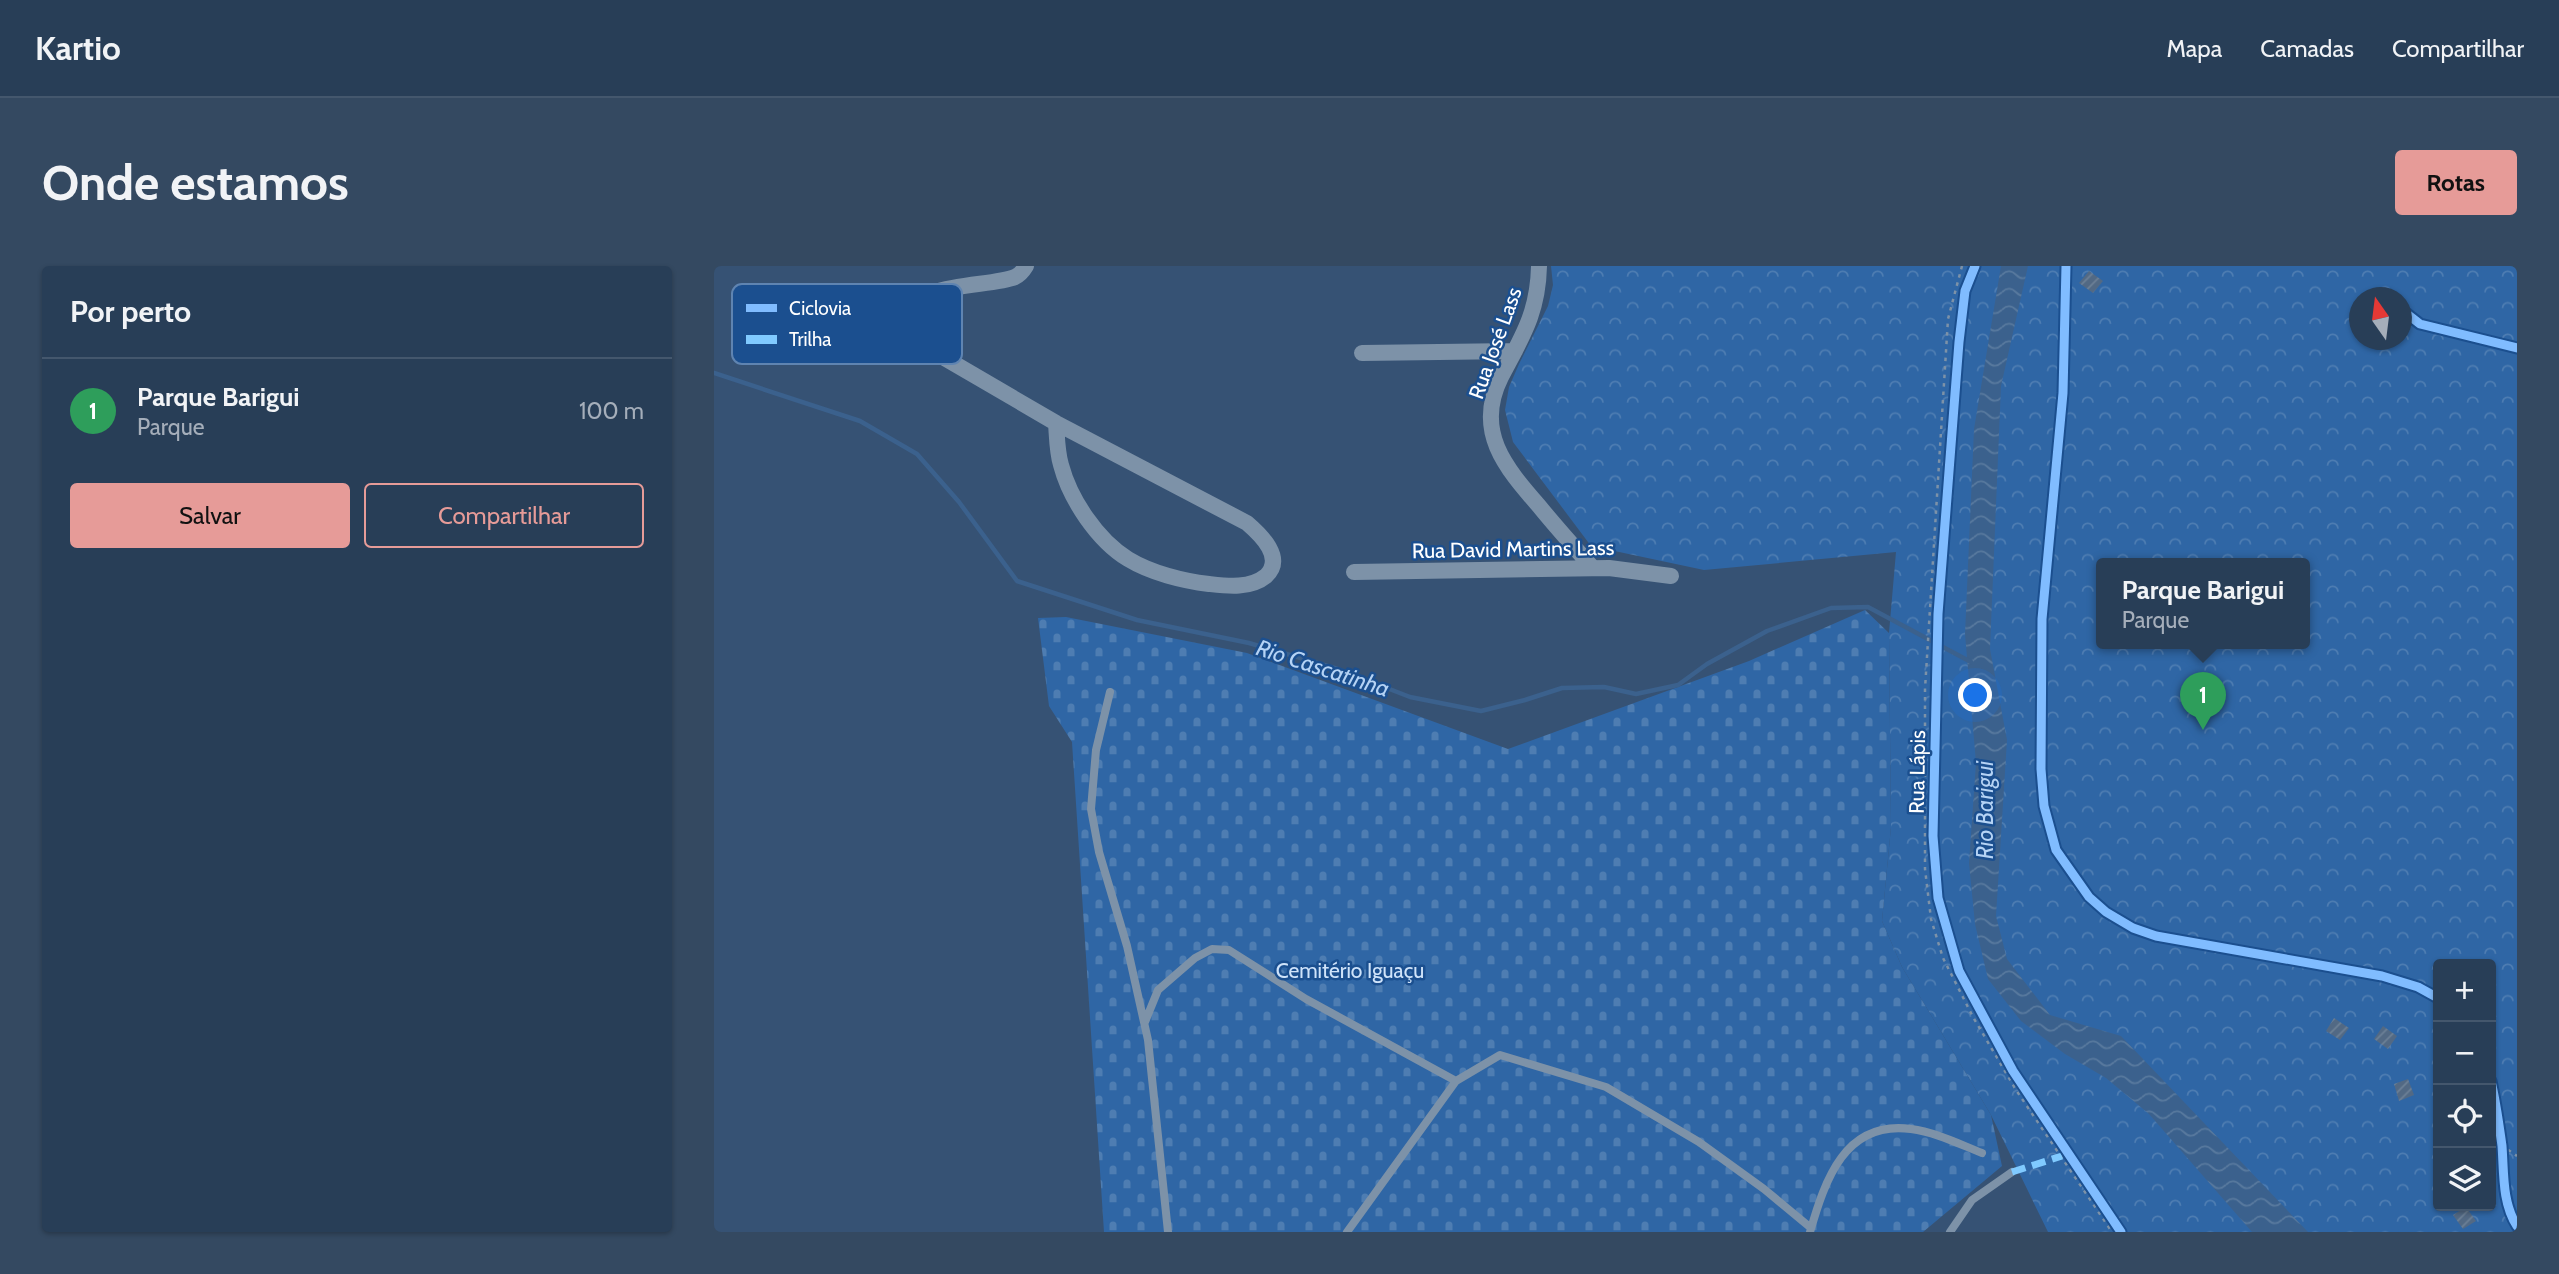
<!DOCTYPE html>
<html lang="pt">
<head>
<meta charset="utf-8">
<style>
  body { margin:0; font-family:Cabin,sans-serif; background:#344961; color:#f1f3f6 }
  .controls { position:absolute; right:21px; bottom:21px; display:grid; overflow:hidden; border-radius:7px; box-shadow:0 2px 5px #0004 }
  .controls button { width:63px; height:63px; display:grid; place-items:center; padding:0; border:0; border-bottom:2px solid #44576d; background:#283e57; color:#f1f3f6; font:35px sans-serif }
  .compass { position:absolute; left:1635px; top:21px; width:63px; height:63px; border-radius:50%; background:#283e57; box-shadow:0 2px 5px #0004; rotate:346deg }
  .you { position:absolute; left:1262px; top:430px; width:24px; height:24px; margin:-18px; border:5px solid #fff; border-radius:50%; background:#1a73e8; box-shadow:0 0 0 10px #1a73e833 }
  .badge { display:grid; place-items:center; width:46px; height:46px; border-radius:50%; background:#e69b98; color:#fff; font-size:23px; font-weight:700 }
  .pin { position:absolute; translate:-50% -58px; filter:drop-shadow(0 2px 4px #0008) }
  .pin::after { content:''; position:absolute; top:37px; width:24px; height:21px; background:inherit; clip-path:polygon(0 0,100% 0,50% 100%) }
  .popup { position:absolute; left:1382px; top:292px; width:214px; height:91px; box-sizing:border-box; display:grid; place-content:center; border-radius:7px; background:#283e57; filter:drop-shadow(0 2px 5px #0005); font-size:23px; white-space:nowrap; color:#a5aeba }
  .popup b { font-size:26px; color:#f1f3f6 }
  .popup::after { content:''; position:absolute; left:50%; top:100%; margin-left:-14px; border:14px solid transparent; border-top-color:#283e57 }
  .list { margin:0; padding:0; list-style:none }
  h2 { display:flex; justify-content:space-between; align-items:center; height:91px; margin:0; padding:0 28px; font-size:30px }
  h2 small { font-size:23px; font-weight:400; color:#a5aeba }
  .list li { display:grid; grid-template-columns:46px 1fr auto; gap:21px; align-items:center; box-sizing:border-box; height:105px; padding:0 28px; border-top:2px solid #44576d }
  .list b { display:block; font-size:26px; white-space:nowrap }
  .list p { margin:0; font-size:23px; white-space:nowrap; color:#a5aeba }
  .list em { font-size:23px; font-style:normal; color:#a5aeba }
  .actions { display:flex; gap:14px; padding:21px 28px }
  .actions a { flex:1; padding:16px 0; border:2px solid #e69b98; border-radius:7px; text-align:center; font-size:24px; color:#e69b98 }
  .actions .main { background:#e69b98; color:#111 }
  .icon { flex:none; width:38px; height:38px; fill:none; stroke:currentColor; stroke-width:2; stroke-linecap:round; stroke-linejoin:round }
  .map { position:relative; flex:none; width:1803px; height:966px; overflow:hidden; border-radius:7px }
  header { display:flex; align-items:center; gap:42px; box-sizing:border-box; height:98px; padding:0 35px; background:#283e57; border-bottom:2px solid #44576d }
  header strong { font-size:33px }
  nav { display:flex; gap:38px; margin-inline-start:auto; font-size:24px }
  .intro { display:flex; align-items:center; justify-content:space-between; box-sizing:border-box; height:168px; padding:0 42px }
  h1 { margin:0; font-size:49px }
  .button { padding:18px 32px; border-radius:7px; background:#e69b98; color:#111; font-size:24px; font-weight:700 }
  main { display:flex; gap:42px; padding:0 42px }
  aside { flex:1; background:#283e57; border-radius:7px; box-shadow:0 2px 5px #0004 }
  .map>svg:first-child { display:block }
  .forest { fill:url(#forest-crowns); fill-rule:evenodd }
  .cemetery { fill:url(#cemetery-stones) }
  .water { fill:url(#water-waves) }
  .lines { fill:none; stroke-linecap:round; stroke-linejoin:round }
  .stream { stroke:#3b618d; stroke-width:4.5 }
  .building { fill:url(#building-hatch) }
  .path { stroke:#7d92a8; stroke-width:2.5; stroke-dasharray:3.5 5; stroke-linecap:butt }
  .service { stroke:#7d92a8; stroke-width:8 }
  .minor { stroke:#7d92a8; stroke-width:16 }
  .quiet { stroke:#80caff; stroke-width:7; stroke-dasharray:14 7; stroke-linecap:butt }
  .cycleway-casing { stroke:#1b4f8f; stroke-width:13 }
  .cycleway { stroke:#80bcff; stroke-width:9 }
  .labels { text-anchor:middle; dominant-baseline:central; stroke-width:5; stroke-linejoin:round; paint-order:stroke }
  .street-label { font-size:21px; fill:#fff; stroke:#1b4f8f }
  .park-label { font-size:21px; fill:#cfe3fa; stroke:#1b4f8f }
  .water-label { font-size:23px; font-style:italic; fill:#b5d3f5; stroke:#1b4f8f }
  .key { fill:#1b4f8f; stroke:#5f84b1; stroke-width:2 }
  .key-label { font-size:19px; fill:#fff }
</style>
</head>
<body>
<header>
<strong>Kartio</strong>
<nav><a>Mapa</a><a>Camadas</a><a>Compartilhar</a></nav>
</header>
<div class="intro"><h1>Onde estamos</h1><a class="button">Rotas</a></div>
<main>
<aside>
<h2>Por perto<small></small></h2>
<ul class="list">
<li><span class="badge" style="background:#2e9e5b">1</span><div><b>Parque Barigui</b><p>Parque</p></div><em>100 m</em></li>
</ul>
<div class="actions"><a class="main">Salvar</a><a>Compartilhar</a></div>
</aside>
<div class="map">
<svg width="1803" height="966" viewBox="0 0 1803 966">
  <defs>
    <pattern id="forest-crowns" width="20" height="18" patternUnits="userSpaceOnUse" patternTransform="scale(1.75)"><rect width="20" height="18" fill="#2f66a5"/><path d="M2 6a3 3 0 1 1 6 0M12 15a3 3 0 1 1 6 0" fill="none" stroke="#4e7db2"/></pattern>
    <pattern id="cemetery-stones" width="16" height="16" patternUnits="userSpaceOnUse" patternTransform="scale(1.75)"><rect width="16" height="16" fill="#2f66a5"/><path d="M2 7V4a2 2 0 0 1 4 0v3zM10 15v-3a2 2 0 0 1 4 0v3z" fill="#4e7db2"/></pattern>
    <pattern id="water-waves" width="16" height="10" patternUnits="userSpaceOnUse" patternTransform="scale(1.75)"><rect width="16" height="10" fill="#3b618d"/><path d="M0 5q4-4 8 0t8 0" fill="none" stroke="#58799e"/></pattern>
    <pattern id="building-hatch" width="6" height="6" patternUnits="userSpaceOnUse" patternTransform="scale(1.75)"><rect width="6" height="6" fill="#526984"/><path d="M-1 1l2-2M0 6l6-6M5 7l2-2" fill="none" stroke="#6c8096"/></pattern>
  </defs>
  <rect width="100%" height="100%" fill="#365274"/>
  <path class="forest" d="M 837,0 L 1803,0 L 1803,966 L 1334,966 L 1277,849 L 1188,701 L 1168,655 L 1177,561 L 1175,367 L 1182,286 L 990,304 L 877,280 L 799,176 L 791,144 L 795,121 L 805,98 L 834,40 L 839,19 ZM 1646,32 L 1688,32 L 1688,74 L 1646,74 ZM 1388,298 L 1590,298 L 1590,378 L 1388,378 ZM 1724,698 L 1777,698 L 1777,940 L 1724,940 Z"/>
  <path class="cemetery" d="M 1151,344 L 1175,367 L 1177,561 L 1168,655 L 1188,701 L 1277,849 L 1288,900 L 1209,966 L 390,966 L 358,476 L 335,440 L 324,352 L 352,351 L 533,387 L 794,483 L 1035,395 Z"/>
  <path class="water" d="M 1287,0 L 1314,0 L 1287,120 L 1276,383 L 1293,474 L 1282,650 L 1293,693 L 1336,749 L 1407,770 L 1594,966 L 1538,966 L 1435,848 L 1392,812 L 1351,788 L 1307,755 L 1274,713 L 1261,658 L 1255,597 L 1262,497 L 1251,368 L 1260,163 Z"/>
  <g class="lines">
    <path class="stream" d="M 0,107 L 146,155 L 203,188 L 245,236 L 303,315 L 423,354 L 535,377 L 624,403 L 696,431 L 767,445 L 811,434 L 848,422 L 890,421 L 922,428 L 964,419 L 993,398 L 1053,365 L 1117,342 L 1154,341 L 1257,396"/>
  </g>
  <path class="building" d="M 1375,5 L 1389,15 L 1379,27 L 1365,17 Z
    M 1620,752 L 1635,762 L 1626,774 L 1612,765 Z
    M 1669,760 L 1683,770 L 1674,783 L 1660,773 Z
    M 1694,813 L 1700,829 L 1685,835 L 1680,818 Z
    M 1752,941 L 1762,955 L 1749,963 L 1739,949 Z"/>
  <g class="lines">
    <path class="path" d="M 1248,0 L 1234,53 L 1211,423 L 1211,603 L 1217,653 L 1229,692 L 1259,751 L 1302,824 L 1398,966
      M 1787,879 L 1803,890"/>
    <path class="service" d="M 396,426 L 382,484 L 377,543 L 385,586 L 413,680 L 434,774 L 454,966
      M 431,756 L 444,724 L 481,692 L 498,683 L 515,684 L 592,733 L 742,815
      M 633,966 L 742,815 L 786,789 L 892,821 L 985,876 L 1050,923 L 1097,962
      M 1096,966 C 1111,914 1131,854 1197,863 C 1221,866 1245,878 1268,887
      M 1236,966 L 1258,934 L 1298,906"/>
    <path class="minor" d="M 312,0 C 309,5 306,9 301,11 C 275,22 199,14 195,53 C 194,66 201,73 210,80 L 342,157 L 533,257 C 547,269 571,292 552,310 C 536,323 513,320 495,318 C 469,315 437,307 414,293 C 383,274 356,233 347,199 C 343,186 343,170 342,157
      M 825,0 C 824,47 808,71 787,111 C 760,165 791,201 825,240 C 842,261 860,281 878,301
      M 648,87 L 801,85
      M 640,306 L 895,302 L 957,310"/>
    <path class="quiet" d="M 1298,906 L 1348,890"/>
    <g class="cycleway-casing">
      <path id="cycleway" d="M 1261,0 L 1251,25 L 1245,76 L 1224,348 L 1219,570 L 1224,632 L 1245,705 L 1299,805 L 1407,966
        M 1352,0 L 1349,127 L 1328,353 L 1327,503 L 1330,540 L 1342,584 L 1375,631 L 1392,646 L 1419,662 L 1442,670 L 1668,710 L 1704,721 L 1724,732
        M 1688,44 L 1706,58 L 1803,82
        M 1777,815 C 1782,836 1785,859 1788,880 C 1790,907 1788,937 1803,960"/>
    </g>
    <use href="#cycleway" class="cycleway"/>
  </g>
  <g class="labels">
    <g class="street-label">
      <text transform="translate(781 77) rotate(-70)">Rua José Lass</text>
      <text transform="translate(799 283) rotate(-1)">Rua David Martins Lass</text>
      <text transform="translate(1203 506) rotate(-89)">Rua Lápis</text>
    </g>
    <g class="park-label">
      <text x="636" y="704">Cemitério Iguaçu</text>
    </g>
    <g class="water-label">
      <text transform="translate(609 402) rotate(18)">Rio Cascatinha</text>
      <text transform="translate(1271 544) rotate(-90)">Rio Barigui</text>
    </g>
  </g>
  <rect x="18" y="18" width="230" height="80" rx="10" class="key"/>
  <rect x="32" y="38" width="31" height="8" fill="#80bcff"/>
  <rect x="32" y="69" width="31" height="9" fill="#80caff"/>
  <g class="key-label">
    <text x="75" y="49">Ciclovia</text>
    <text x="75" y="80">Trilha</text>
  </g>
</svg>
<div class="controls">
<button>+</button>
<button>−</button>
<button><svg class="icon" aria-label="locate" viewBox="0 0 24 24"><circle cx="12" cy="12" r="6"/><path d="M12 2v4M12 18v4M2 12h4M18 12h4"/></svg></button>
<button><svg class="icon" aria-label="layers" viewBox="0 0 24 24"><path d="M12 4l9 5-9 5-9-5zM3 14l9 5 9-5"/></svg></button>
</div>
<svg class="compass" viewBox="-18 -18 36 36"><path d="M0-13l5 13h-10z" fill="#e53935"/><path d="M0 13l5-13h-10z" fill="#a5aeba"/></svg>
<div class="you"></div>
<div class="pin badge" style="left:1489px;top:464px;background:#2e9e5b">1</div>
<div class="popup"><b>Parque Barigui</b>Parque</div>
</div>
</main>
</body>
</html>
